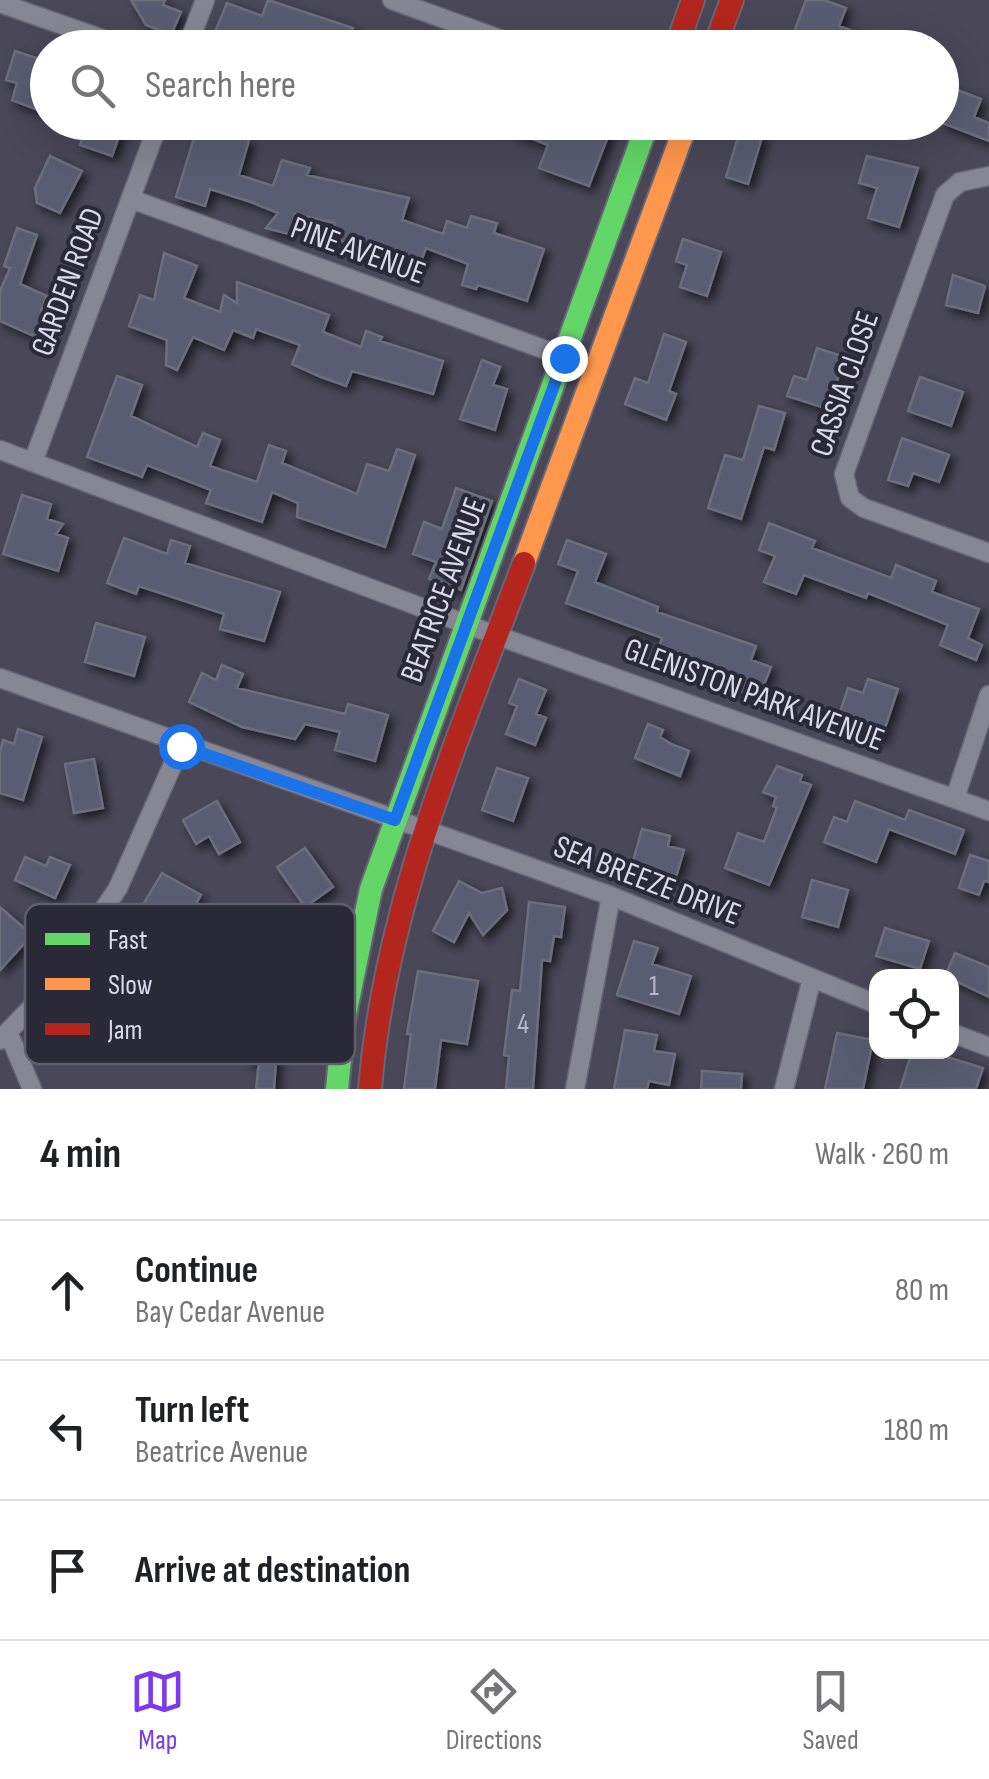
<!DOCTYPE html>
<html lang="en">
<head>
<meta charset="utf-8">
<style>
  body { margin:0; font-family:"Sofia Sans Condensed",sans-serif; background:#f6f6f6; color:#202124 }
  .controls { position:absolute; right:30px; bottom:30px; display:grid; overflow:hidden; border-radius:20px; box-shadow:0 10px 40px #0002 }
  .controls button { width:90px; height:90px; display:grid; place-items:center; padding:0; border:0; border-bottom:2px solid #e0e0e0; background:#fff; color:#202124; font:50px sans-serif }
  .stop { position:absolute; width:30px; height:30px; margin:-22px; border:8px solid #1a73e8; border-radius:50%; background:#fff }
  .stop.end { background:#1a73e8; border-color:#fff; box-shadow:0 2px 10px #0008 }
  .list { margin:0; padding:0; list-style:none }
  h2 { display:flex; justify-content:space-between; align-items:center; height:130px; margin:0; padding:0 40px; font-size:42px }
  h2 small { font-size:32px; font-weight:400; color:#757577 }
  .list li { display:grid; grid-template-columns:65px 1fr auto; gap:30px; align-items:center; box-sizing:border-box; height:140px; padding:0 40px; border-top:2px solid #e0e0e0 }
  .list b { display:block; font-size:38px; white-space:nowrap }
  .list p { margin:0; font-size:32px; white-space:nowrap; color:#757577 }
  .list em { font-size:32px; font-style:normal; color:#757577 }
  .icon { flex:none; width:55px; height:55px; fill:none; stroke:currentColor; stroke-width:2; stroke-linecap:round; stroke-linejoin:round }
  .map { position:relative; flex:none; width:989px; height:1089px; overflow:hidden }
  .search { position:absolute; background:#fff; box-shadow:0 10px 40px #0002; left:30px; right:30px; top:30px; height:110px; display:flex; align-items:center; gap:25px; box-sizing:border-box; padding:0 35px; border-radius:55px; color:#757577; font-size:38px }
  .sheet { height:550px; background:#fff }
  nav { display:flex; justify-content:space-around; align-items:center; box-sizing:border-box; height:140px; border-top:2px solid #e0e0e0; background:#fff; font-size:28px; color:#757577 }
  nav a { display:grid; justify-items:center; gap:5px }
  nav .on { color:#7c3aed }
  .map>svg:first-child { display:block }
  .building { fill:#5a5c71; stroke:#6c6e7b; stroke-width:2.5; filter:url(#shadow) }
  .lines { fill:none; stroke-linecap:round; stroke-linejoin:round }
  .street-casing { stroke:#686676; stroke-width:21 }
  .fast-casing { stroke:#686676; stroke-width:26 }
  .slow-casing { stroke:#686676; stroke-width:26 }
  .jam-casing { stroke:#686676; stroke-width:26 }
  .street { stroke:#878694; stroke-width:18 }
  .fast { stroke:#63d668; stroke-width:22 }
  .slow { stroke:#ff974d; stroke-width:22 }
  .jam { stroke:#b3261e; stroke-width:22 }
  .route { stroke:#1a73e8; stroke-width:12 }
  .labels { text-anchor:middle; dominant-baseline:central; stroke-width:8; stroke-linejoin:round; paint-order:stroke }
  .number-label { font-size:28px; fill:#bab9cc }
  .street-label { font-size:32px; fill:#dad8eb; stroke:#2a2937 }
  .key { fill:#2a2937; stroke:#5f5e6d; stroke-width:2.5 }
  .key-label { font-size:28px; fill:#dad8eb }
</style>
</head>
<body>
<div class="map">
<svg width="989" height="1089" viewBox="0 0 989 1089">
  <defs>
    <filter id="shadow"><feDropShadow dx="5" dy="5" stdDeviation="5" flood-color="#0009"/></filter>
  </defs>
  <rect width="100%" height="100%" fill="#494758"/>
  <path class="building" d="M 131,0 L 165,0 L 163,5 L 181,12 L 171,35 L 146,25 Z
    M 268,0 L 353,28 L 347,48 L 210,44 L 227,3 L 262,16 Z
    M 806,0 L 824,0 L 846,8 L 839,26 L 858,33 L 852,48 L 788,48 Z
    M 15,51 L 48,62 L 48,114 L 12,100 L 17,83 L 6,80 Z
    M 942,84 L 981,99 L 974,117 L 989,123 L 989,141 L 942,123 Z
    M 88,122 L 124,122 L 112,156 L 80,145 Z
    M 490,122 L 602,122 L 612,126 L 589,186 L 539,168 L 548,145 Z
    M 198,125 L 249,140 L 239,175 L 273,186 L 282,160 L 310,168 L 307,175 L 409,198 L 402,220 L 443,234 L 447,221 L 467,228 L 471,216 L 497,223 L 494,233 L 544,249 L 527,301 L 478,285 L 476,289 L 462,285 L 468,264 L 426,248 L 420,264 L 351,239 L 350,243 L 331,239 L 335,223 L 295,214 L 289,234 L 266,228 L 278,213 L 251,202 L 210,189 L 205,206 L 176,197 Z
    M 741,127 L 763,134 L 748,184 L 726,177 Z
    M 50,156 L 82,171 L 60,213 L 37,203 L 35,188 Z
    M 867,156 L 918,168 L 899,227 L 868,218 L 877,188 L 859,183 Z
    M 17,228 L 37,235 L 20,284 L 47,296 L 41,310 L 53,316 L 43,340 L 0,321 L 0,291 L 10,268 L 4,266 Z
    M 683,239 L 721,252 L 707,296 L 680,287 L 687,265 L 676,261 Z
    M 164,253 L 197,266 L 184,298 L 220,312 L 224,295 L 237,303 L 237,282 L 329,315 L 323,332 L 361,347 L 366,331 L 382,337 L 380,341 L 443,361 L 433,394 L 352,371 L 346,386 L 321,377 L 292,364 L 300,345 L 256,329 L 253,338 L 233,330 L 224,350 L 193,337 L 177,370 L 166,365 L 167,340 L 129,326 L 140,295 L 154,300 Z
    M 953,275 L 985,286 L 978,313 L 946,305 Z
    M 664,334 L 686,342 L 669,391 L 676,394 L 666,420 L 625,404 L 635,378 L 648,383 Z
    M 817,348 L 845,357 L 828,409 L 787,396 L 794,376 L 807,380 Z
    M 482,360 L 500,367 L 493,385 L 507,389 L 495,430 L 460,419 Z
    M 117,376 L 142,385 L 131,416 L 197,447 L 203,433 L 220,440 L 210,466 L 257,482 L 269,445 L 286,451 L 282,463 L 357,494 L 367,464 L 389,471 L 397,449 L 415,455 L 385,547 L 297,517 L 298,503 L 272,492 L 262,522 L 206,503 L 211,490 L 147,465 L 142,477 L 87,457 Z
    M 920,377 L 963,392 L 951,426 L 908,411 Z
    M 759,406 L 785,413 L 774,450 L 764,447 L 741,519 L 708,508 L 725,455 L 743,460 Z
    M 902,438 L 949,455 L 939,482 L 913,473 L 908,486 L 888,480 Z
    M 456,488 L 492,501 L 461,590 L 429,579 L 436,562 L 413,554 L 424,522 L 442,529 Z
    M 22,495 L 51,504 L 47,519 L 63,524 L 56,534 L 68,538 L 58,571 L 3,554 Z
    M 769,523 L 815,541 L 812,548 L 891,578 L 896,565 L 936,581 L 932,592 L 979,609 L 968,638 L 982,645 L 976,660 L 940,645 L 948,625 L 868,593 L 866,598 L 804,575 L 796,594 L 764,582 L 775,556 L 759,550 Z
    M 124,538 L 167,554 L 171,540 L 190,546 L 185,563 L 280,592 L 264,641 L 220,629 L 224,614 L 139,586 L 136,594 L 107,583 Z
    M 567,540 L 606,554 L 595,582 L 658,607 L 657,612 L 756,646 L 751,660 L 771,667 L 759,698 L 740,691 L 743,682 L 658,650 L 662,638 L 566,603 L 578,571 L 558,564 Z
    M 96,623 L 145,637 L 134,676 L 85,662 Z
    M 222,665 L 243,674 L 237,688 L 345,714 L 348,704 L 388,715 L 375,761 L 335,750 L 340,732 L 305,724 L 295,739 L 242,727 L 189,702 L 202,673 L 216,680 Z
    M 519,679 L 546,690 L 536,714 L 546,718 L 535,745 L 506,734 L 517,706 L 509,703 Z
    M 868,679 L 898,689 L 881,740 L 863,734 L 866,727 L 838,718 L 848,688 L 863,693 Z
    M 648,724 L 663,730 L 660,737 L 671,744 L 689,751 L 680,776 L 635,758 Z
    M 18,729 L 42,737 L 23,800 L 0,793 L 0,752 L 3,740 L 14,744 Z
    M 94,759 L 103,808 L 74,813 L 65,764 Z
    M 777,766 L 802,775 L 800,781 L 811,785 L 769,885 L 725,868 L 738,833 L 764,842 L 777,807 L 773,806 L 776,797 L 763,792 Z
    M 497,768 L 528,778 L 513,821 L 482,810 Z
    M 217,801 L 240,842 L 219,854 L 209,836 L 196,844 L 183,820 Z
    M 855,801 L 905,820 L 909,810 L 964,830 L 955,854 L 889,829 L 876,862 L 824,842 L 834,817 L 847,822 Z
    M 642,829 L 670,836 L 668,846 L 684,850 L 676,877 L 632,865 Z
    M 305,848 L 333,887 L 305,907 L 277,867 Z
    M 970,855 L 989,861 L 989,882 L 984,881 L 979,895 L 959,888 Z
    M 25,857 L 46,866 L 50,857 L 70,865 L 55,898 L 15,880 Z
    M 162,873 L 201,895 L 190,914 L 197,918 L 184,940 L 138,913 Z
    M 812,880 L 848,890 L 838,927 L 802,917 Z
    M 459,881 L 482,893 L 502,888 L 507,910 L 483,935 L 469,913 L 454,942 L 433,931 Z
    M 529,902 L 565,907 L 561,937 L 554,936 L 550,961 L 542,960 L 533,1089 L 506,1089 L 509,1056 L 504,1055 L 512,990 L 520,991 Z
    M 0,907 L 32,935 L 0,970 Z
    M 885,928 L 929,941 L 920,969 L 876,956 Z
    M 634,941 L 658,948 L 652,964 L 691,976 L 679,1014 L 617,995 Z
    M 955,953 L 989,967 L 989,997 L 945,976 Z
    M 418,971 L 478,981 L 467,1044 L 441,1040 L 435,1089 L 404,1089 L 411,1034 L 407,1034 Z
    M 252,1005 L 280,1007 L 274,1089 L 256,1089 L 259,1062 L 248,1061 Z
    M 625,1030 L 657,1035 L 654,1051 L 675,1054 L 669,1085 L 649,1081 L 647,1089 L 614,1089 Z
    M 837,1033 L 873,1040 L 863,1089 L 825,1089 Z
    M 912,1052 L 931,1052 L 983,1068 L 976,1089 L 900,1089 Z
    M 702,1071 L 742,1074 L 741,1089 L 701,1089 Z"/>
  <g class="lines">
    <g class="street-casing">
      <path id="street" d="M 392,0 L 525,48
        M 0,3 L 128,48
        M 187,48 L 205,0
        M 989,176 L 960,182 L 945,195 L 844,474 L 850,498 L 864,508 L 989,553
        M 131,199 L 598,369
        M 0,450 L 498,636 L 989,811
        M 33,462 L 159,122
        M 0,678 L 611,896 L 876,1004
        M 955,798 L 989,695
        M 8,1032 L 32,1089
        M 952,1033 L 989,1047
        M 0,1040 L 54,984 L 118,888 L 181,746
        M 575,1089 L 611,896
        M 784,1089 L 812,978"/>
    </g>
    <g class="fast-casing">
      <path id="fast" d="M 337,1089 L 344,1020 L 371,889 L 648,122"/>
    </g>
    <g class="slow-casing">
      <path id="slow" d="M 524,563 L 687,122"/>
    </g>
    <g class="jam-casing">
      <path id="jam" d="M 676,48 L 693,0
        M 714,48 L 732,0
        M 370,1089 C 385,905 460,734 524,563"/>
    </g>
    <use href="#street" class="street"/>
    <use href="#fast" class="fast"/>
    <use href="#slow" class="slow"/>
    <use href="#jam" class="jam"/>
  </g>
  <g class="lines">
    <path class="route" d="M 181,746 L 395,820 L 564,358"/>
  </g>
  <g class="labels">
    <g class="number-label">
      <text x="654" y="986">1</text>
      <text x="523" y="1024">4</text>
    </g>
    <g class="street-label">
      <text transform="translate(358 251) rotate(20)">PINE AVENUE</text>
      <text transform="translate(68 282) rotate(-70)">GARDEN ROAD</text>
      <text transform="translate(845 384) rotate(-71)">CASSIA CLOSE</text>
      <text transform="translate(444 590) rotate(-70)">BEATRICE AVENUE</text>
      <text transform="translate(754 695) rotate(20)">GLENISTON PARK AVENUE</text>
      <text transform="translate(647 881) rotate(21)">SEA BREEZE DRIVE</text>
    </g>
  </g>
  <rect x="25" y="904" width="330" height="160" rx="15" class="key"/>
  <rect x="45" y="933" width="45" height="12" fill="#63d668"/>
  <rect x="45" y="978" width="45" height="12" fill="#ff974d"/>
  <rect x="45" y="1023" width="45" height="12" fill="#b3261e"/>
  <g class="key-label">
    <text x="108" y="949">Fast</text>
    <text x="108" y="994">Slow</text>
    <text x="108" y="1039">Jam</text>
  </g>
</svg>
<div class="controls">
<button><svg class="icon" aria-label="locate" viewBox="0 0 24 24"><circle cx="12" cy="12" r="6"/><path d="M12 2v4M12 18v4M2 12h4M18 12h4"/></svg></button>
</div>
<div class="stop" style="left:181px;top:746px"></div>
<div class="stop end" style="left:564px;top:358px"></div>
<div class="search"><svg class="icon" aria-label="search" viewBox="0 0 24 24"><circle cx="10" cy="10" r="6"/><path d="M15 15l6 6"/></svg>Search here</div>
</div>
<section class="sheet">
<h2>4 min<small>Walk · 260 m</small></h2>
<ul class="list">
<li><svg class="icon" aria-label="ahead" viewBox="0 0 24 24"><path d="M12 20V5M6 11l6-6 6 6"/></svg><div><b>Continue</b><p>Bay Cedar Avenue</p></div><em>80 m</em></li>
<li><svg class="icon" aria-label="left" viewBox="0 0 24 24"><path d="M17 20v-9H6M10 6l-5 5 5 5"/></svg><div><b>Turn left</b><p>Beatrice Avenue</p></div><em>180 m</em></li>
<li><svg class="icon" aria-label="arrive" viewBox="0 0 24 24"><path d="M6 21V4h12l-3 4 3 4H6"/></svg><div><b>Arrive at destination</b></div></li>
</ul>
</section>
<nav>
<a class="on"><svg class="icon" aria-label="map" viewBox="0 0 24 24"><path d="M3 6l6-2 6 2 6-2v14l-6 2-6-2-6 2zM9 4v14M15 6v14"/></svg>Map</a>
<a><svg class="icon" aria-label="directions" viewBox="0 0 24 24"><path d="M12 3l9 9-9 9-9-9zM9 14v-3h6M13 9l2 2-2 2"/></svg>Directions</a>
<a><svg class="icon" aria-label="saved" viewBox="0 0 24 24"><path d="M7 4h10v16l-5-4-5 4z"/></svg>Saved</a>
</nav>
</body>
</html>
